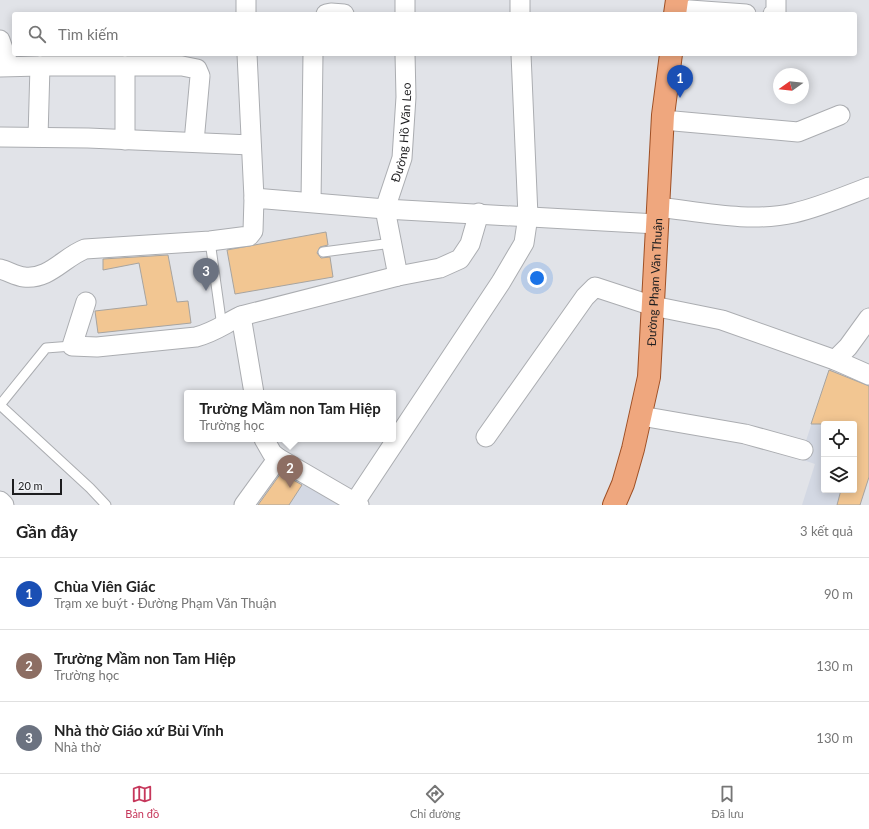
<!DOCTYPE html>
<html lang="vi">
<head>
<meta charset="utf-8">
<style>
  body { margin:0; font-family:Lato,sans-serif; background:#f2f2f2; color:#222 }
  .controls { position:absolute; right:12px; bottom:12px; display:grid; overflow:hidden; border-radius:4px; box-shadow:0 2px 10px #0003 }
  .controls button { width:36px; height:36px; display:grid; place-items:center; padding:0; border:0; border-bottom:1px solid #e0e0e0; background:#fff; color:#222; font:20px sans-serif }
  .compass { position:absolute; left:773px; top:68px; width:36px; height:36px; border-radius:50%; background:#fff; box-shadow:0 2px 10px #0003; rotate:255deg }
  .scale { position:absolute; left:12px; bottom:10px; width:50px; box-sizing:border-box; padding-left:4px; border:2px solid #1d1d1f; border-top:0; font-size:11px; line-height:14px; white-space:nowrap; color:#1d1d1f; -webkit-text-stroke:3px #eff1f5; paint-order:stroke }
  .you { position:absolute; left:537px; top:278px; width:14px; height:14px; margin:-10px; border:3px solid #fff; border-radius:50%; background:#1a73e8; box-shadow:0 0 0 6px #1a73e833 }
  .badge { display:grid; place-items:center; width:26px; height:26px; border-radius:50%; background:#c6375b; color:#fff; font-size:13px; font-weight:700 }
  .pin { position:absolute; translate:-50% -33px; filter:drop-shadow(0 1px 2px #0008) }
  .pin::after { content:''; position:absolute; top:21px; width:14px; height:12px; background:inherit; clip-path:polygon(0 0,100% 0,50% 100%) }
  .popup { position:absolute; left:184px; top:390px; width:212px; height:52px; box-sizing:border-box; display:grid; place-content:center; border-radius:4px; background:#fff; filter:drop-shadow(0 1px 3px #0005); font-size:13px; white-space:nowrap; color:#767676 }
  .popup b { font-size:15px; color:#222 }
  .popup::after { content:''; position:absolute; left:50%; top:100%; margin-left:-8px; border:8px solid transparent; border-top-color:#fff }
  .list { margin:0; padding:0; list-style:none }
  h2 { display:flex; justify-content:space-between; align-items:center; height:52px; margin:0; padding:0 16px; font-size:17px }
  h2 small { font-size:13px; font-weight:400; color:#767676 }
  .list li { display:grid; grid-template-columns:26px 1fr auto; gap:12px; align-items:center; box-sizing:border-box; height:72px; padding:0 16px; border-top:1px solid #e0e0e0 }
  .list b { display:block; font-size:15px; white-space:nowrap }
  .list p { margin:0; font-size:13px; white-space:nowrap; color:#767676 }
  .list em { font-size:13px; font-style:normal; color:#767676 }
  .icon { flex:none; width:22px; height:22px; fill:none; stroke:currentColor; stroke-width:2; stroke-linecap:round; stroke-linejoin:round }
  .map { position:relative; flex:none; width:869px; height:505px; overflow:hidden }
  .search { position:absolute; background:#fff; box-shadow:0 2px 10px #0003; left:12px; right:12px; top:12px; height:44px; display:flex; align-items:center; gap:10px; box-sizing:border-box; padding:0 14px; border-radius:4px; color:#767676; font-size:15px }
  .sheet { height:268px; background:#fff }
  nav { display:flex; justify-content:space-around; align-items:center; box-sizing:border-box; height:56px; border-top:1px solid #e0e0e0; background:#fff; font-size:11px; color:#767676 }
  nav a { display:grid; justify-items:center; gap:2px }
  nav .on { color:#c6375b }
  .map>svg:first-child { display:block }
  .built { fill:#d3d8e3; fill-rule:evenodd }
  .building { fill:#f2c692; stroke:#a7a4a0 }
  .lines { fill:none; stroke-linecap:round; stroke-linejoin:round }
  .lane-casing { stroke:#abadb1; stroke-width:11 }
  .street-casing { stroke:#abadb1; stroke-width:21 }
  .primary-casing { stroke:#9f5025; stroke-width:24 }
  .lane { stroke:#fff; stroke-width:9 }
  .street { stroke:#fff; stroke-width:19 }
  .primary { stroke:#efa77e; stroke-width:22 }
  .labels { text-anchor:middle; dominant-baseline:central; stroke-width:3.5; stroke-linejoin:round; paint-order:stroke }
  .street-label { font-size:12px; fill:#1d1d1f; stroke:#eff1f5 }
</style>
</head>
<body>
<div class="map">
<svg width="869" height="505" viewBox="0 0 869 505">
  <rect width="100%" height="100%" fill="#e1e3e8"/>
  <path class="built" d="M 831,365 L 869,382 L 869,477 L 860,505 L 802,505 L 815,464 L 800,459 ZM 824,424 L 854,424 L 854,490 L 824,490 Z
    M 279,465 L 346,505 L 251,505 Z"/>
  <path class="building" d="M 326,232 L 328,245 L 320,247 L 317,253 L 321,258 L 330,257 L 333,277 L 235,294 L 227,250 Z
    M 168,255 L 177,302 L 188,301 L 191,323 L 98,333 L 95,311 L 147,305 L 139,263 L 103,270 L 103,259 Z
    M 829,370 L 869,386 L 869,477 L 860,505 L 837,505 L 841,490 L 854,490 L 854,424 L 811,424 Z
    M 281,473 L 302,485 L 289,505 L 258,505 Z"/>
  <g class="lines">
    <g class="lane-casing">
      <path id="lane" d="M 210,241 L 222,327
        M 323,252 L 392,243
        M 0,405 L 90,488 L 106,505
        M 0,405 L 46,348 L 72,346"/>
    </g>
    <g class="street-casing">
      <g id="street">
        <path d="M 246,0 L 246,14"/>
        <path d="M 520,0 L 520,14"/>
        <path d="M 676,9 L 746,14"/>
        <path d="M 326,14 L 331,13 L 344,14"/>
        <path d="M 405,14 L 405,0"/>
        <path d="M 773,14 L 776,12 L 776,0"/>
        <path d="M 0,40 L 9,66"/>
        <path d="M 247,54 L 254,198"/>
        <path d="M 0,67 L 40,66"/>
        <path d="M 663,120 L 798,132 L 840,115"/>
        <path d="M 0,137 L 88,138 L 251,145"/>
        <path d="M 38,137 L 40,66 L 182,66 L 197,69 L 200,76 L 194,142"/>
        <path d="M 125,140 L 125,66"/>
        <path d="M 311,202 L 313,54"/>
        <path d="M 658,207 C 702,212 750,223 794,213 C 820,207 845,196 869,187"/>
        <path id="s1" d="M 385,209 L 402,158 L 406,97 L 405,54"/>
        <path d="M 385,209 L 398,276"/>
        <path d="M 0,269 C 8,271 16,276 24,277 C 49,280 64,257 85,249 L 210,241 L 249,236 L 253,231 L 254,198 L 385,209 L 657,224"/>
        <path d="M 86,302 L 72,346 L 97,347 L 196,337 C 215,332 224,324 241,316 L 398,276 L 440,268 L 460,259 L 470,244 L 479,213"/>
        <path d="M 241,316 L 254,393"/>
        <path d="M 835,360 L 848,347 L 869,318"/>
        <path d="M 641,416 L 745,434 L 803,450"/>
        <path d="M 486,437 L 585,297 L 595,287 L 653,306 L 722,320 L 835,360 L 869,375"/>
        <path d="M 264,439 L 272,453 L 278,458 L 359,505"/>
        <path d="M 0,501 L 4,505"/>
        <path d="M 244,505 L 278,458"/>
        <path d="M 353,505 L 501,282 L 524,243 L 528,216 L 521,54"/>
      </g>
    </g>
    <g class="primary-casing">
      <g id="primary">
        <path d="M 675,14 L 677,0"/>
        <path id="s2" d="M 614,505 L 623,484 L 633,449 L 649,377 L 663,115 L 671,54"/>
      </g>
    </g>
    <use href="#lane" class="lane"/>
    <use href="#street" class="street"/>
    <use href="#primary" class="primary"/>
  </g>
  <g class="labels">
    <g class="street-label">
      <text stroke="none"><textPath href="#s1" startOffset="79">Đường Hồ Văn Leo</textPath></text>
      <text stroke="none"><textPath href="#s2" startOffset="228">Đường Phạm Văn Thuận</textPath></text>
    </g>
  </g>
</svg>
<div class="controls">
<button><svg class="icon" aria-label="locate" viewBox="0 0 24 24"><circle cx="12" cy="12" r="6"/><path d="M12 2v4M12 18v4M2 12h4M18 12h4"/></svg></button>
<button><svg class="icon" aria-label="layers" viewBox="0 0 24 24"><path d="M12 4l9 5-9 5-9-5zM3 14l9 5 9-5"/></svg></button>
</div>
<svg class="compass" viewBox="-18 -18 36 36"><path d="M0-13l5 13h-10z" fill="#e53935"/><path d="M0 13l5-13h-10z" fill="#767676"/></svg>
<div class="scale">20 m</div>
<div class="you"></div>
<div class="pin badge" style="left:680px;top:98px;background:#1a4fb4">1</div>
<div class="pin badge" style="left:290px;top:488px;background:#8d6e63">2</div>
<div class="popup"><b>Trường Mầm non Tam Hiệp</b>Trường học</div>
<div class="pin badge" style="left:206px;top:291px;background:#6b7280">3</div>
<div class="search"><svg class="icon" aria-label="search" viewBox="0 0 24 24"><circle cx="10" cy="10" r="6"/><path d="M15 15l6 6"/></svg>Tìm kiếm</div>
</div>
<section class="sheet">
<h2>Gần đây<small>3 kết quả</small></h2>
<ul class="list">
<li><span class="badge" style="background:#1a4fb4">1</span><div><b>Chùa Viên Giác</b><p>Trạm xe buýt · Đường Phạm Văn Thuận</p></div><em>90 m</em></li>
<li><span class="badge" style="background:#8d6e63">2</span><div><b>Trường Mầm non Tam Hiệp</b><p>Trường học</p></div><em>130 m</em></li>
<li><span class="badge" style="background:#6b7280">3</span><div><b>Nhà thờ Giáo xứ Bùi Vĩnh</b><p>Nhà thờ</p></div><em>130 m</em></li>
</ul>
</section>
<nav>
<a class="on"><svg class="icon" aria-label="map" viewBox="0 0 24 24"><path d="M3 6l6-2 6 2 6-2v14l-6 2-6-2-6 2zM9 4v14M15 6v14"/></svg>Bản đồ</a>
<a><svg class="icon" aria-label="directions" viewBox="0 0 24 24"><path d="M12 3l9 9-9 9-9-9zM9 14v-3h6M13 9l2 2-2 2"/></svg>Chỉ đường</a>
<a><svg class="icon" aria-label="saved" viewBox="0 0 24 24"><path d="M7 4h10v16l-5-4-5 4z"/></svg>Đã lưu</a>
</nav>
</body>
</html>
